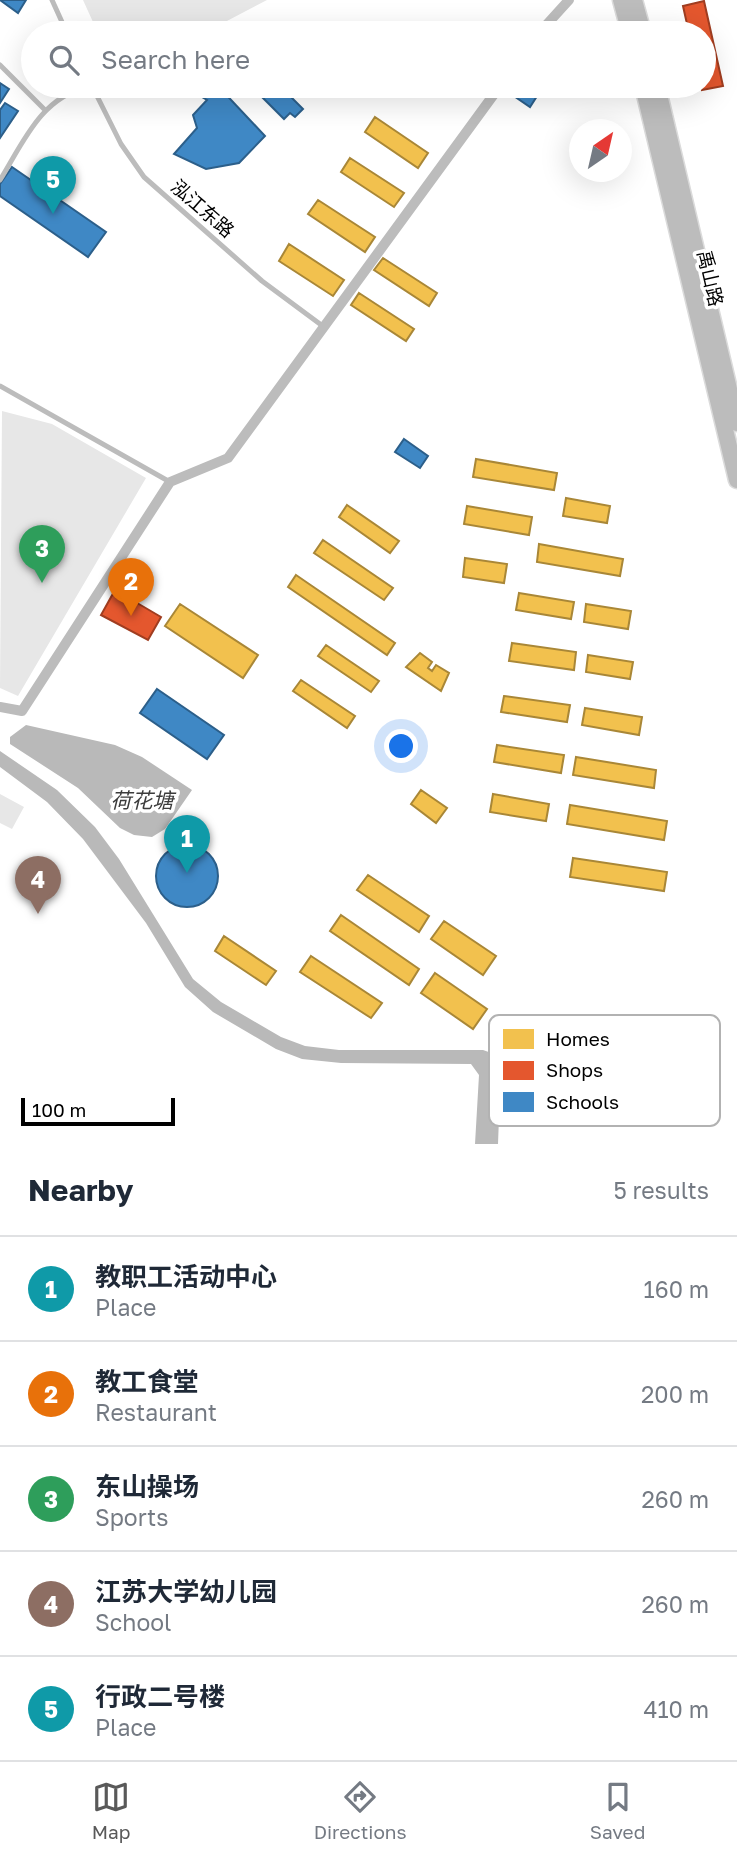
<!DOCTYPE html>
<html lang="en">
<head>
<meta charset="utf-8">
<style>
  body { margin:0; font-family:"Golos Text","Noto Sans SC",sans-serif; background:#f2f2f3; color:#1f2937 }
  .compass { position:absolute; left:569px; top:119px; width:63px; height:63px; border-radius:50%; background:#fff; box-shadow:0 7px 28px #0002; rotate:34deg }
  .scale { position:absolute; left:21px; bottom:18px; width:154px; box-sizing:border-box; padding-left:7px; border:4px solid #000; border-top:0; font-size:19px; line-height:24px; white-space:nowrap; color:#000; -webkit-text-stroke:5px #fff; paint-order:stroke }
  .you { position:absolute; left:402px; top:747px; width:24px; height:24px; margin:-18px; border:5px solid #fff; border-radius:50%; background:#1a73e8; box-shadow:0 0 0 10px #1a73e833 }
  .badge { display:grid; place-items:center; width:46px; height:46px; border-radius:50%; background:#595959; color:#fff; font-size:23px; font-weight:700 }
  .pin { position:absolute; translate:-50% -58px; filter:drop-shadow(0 2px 4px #0008) }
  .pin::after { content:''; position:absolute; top:37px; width:24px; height:21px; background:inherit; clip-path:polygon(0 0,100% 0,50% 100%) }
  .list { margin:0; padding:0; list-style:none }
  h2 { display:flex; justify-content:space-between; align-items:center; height:91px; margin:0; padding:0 28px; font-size:30px }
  h2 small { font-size:23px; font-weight:400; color:#747a83 }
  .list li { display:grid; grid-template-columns:46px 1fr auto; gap:21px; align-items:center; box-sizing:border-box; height:105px; padding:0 28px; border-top:2px solid #e0e1e3 }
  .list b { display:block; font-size:26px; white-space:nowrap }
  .list p { margin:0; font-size:23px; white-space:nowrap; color:#747a83 }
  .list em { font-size:23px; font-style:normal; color:#747a83 }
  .icon { flex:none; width:38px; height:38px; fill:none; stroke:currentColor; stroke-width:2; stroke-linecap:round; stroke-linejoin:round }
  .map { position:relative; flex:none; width:737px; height:1144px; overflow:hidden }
  .search { position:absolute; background:#fff; box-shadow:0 7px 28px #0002; left:21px; right:21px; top:21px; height:77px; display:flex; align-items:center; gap:18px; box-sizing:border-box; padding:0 24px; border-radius:38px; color:#747a83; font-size:26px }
  .sheet { height:616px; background:#fff }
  nav { display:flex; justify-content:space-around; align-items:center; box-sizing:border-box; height:98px; border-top:2px solid #e0e1e3; background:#fff; font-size:19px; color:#747a83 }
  nav a { display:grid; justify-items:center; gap:4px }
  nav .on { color:#595959 }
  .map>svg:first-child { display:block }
  .green { fill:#e7e7e7 }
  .water { fill:#b9b9b9 }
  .homes { fill:#f2c14e; stroke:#a98737; stroke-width:2 }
  .shops { fill:#e4572e; stroke:#a03d20; stroke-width:2 }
  .schools { fill:#3f88c5; stroke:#2c5f8a; stroke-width:2 }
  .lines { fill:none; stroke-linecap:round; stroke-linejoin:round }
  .primary-casing { stroke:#dbdbdb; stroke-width:19 }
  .lane { stroke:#bcbcbc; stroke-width:5 }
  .street { stroke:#bcbcbc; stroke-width:10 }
  .primary { stroke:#bcbcbc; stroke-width:16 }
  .labels { text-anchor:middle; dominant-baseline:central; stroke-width:7; stroke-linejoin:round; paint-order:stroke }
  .street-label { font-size:19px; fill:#000; stroke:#fff }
  .water-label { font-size:21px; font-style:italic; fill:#3c3c3c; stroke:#fff }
  .key { fill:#fff; stroke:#b2b2b2; stroke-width:2 }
  .key-label { font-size:19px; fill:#000 }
</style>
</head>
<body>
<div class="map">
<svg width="737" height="1144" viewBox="0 0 737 1144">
  <rect width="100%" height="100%" fill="#fff"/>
  <path class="green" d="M 83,0 L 267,0 L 204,33 L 98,33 Z
    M 2,411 L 52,424 L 146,478 L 18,696 L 0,688 Z
    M 0,794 L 24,807 L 12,829 L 0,823 Z"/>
  <path class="water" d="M 26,725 L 115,745 L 142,757 L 192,790 L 165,829 L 152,837 L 134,835 L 120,828 L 78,788 L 10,744 L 10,737 Z
    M 0,751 L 57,790 L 95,827 L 119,859 L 193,979 L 221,1002 L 281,1037 L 305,1046 L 339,1050 L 483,1050 L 497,1055 L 501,1063 L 498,1144 L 475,1144 L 479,1075 L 471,1064 L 341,1063 L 302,1059 L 276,1049 L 213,1012 L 185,987 L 146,923 L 83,839 L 47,802 L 0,767 Z"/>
  <path class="homes" d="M 375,117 L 428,153 L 418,168 L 365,132 Z
    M 350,158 L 404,193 L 394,207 L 341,172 Z
    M 318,200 L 375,237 L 365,252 L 308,214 Z
    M 289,244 L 344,280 L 333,296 L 279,261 Z
    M 383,258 L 437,293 L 429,306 L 374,270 Z
    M 359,293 L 414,329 L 406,341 L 351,305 Z
    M 476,459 L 557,473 L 554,490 L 473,477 Z
    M 566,498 L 610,506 L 607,523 L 563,516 Z
    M 347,505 L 399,541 L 390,553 L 339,517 Z
    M 467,506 L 532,517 L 529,535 L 464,524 Z
    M 323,540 L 393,588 L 384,600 L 314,553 Z
    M 539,544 L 623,559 L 620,576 L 537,562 Z
    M 465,558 L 507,564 L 504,583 L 463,577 Z
    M 296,575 L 395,643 L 387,655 L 288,587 Z
    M 519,593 L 574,602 L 571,619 L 516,610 Z
    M 180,604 L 258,655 L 243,678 L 165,626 Z
    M 586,604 L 631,611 L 628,629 L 584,622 Z
    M 512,643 L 576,652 L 574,670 L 509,661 Z
    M 326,645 L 379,681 L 371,692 L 318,656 Z
    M 420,653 L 432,662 L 428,668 L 432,671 L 436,665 L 449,673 L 441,691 L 406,667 Z
    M 588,655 L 633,662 L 630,679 L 586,672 Z
    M 301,680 L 355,716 L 347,728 L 293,691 Z
    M 504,696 L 570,705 L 567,722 L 501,712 Z
    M 585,708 L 642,717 L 639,735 L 582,725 Z
    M 497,745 L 564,755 L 561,773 L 494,762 Z
    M 576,757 L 656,770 L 654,788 L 573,775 Z
    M 421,790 L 447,808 L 436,823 L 411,804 Z
    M 493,794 L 549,804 L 546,821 L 490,812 Z
    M 570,805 L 667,821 L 664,840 L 567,824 Z
    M 573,858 L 667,872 L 664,891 L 570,877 Z
    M 368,875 L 429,916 L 419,932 L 357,890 Z
    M 341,915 L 419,969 L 409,985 L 330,931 Z
    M 444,921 L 496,956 L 483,975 L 431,939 Z
    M 224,936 L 276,971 L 266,985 L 215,951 Z
    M 311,956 L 382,1003 L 371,1018 L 300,972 Z
    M 435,973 L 487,1009 L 473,1029 L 421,993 Z"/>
  <path class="shops" d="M 704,1 L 723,86 L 702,90 L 704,33 L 689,33 L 683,6 Z
    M 115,590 L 161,617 L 148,640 L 101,615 Z"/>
  <path class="schools" d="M 0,0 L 26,0 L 18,13 Z
    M 0,83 L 9,89 L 0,103 Z
    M 204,86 L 218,86 L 265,136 L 239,163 L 206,169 L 174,154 L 197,128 L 193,115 L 207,100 L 195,93 Z
    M 251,86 L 280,86 L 303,109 L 295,117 L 290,113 L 284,119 Z
    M 517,86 L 529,86 L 539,93 L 530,107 L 511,94 Z
    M 5,103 L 18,111 L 0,138 L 0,110 Z
    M 12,167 L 106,232 L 88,257 L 0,196 L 0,184 Z
    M 404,439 L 428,456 L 420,468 L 395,452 Z
    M 157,689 L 224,735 L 207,759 L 140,713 Z
    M156 876a31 31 0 1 1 62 0a31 31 0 1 1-62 0Z"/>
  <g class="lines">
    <g class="primary-casing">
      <path id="primary" d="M 621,0 L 630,33
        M 634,0 L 643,33
        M 643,86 L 737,480
        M 657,86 L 737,423"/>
    </g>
    <path class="lane" d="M 52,0 L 67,33
      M 0,65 L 44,109
      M 92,86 L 121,144 L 144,177 L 262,281 L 324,327
      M 0,180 C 24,141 40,99 88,86
      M 0,386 L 170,482"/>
    <path class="street" d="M 539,33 L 569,0
      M 0,707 L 22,711 L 170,482 L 228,458 L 500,86"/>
    <use href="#primary" class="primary"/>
  </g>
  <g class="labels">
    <g class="street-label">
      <text transform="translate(203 208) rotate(41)">泓江东路</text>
      <text transform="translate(711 278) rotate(77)">禹山路</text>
    </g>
    <g class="water-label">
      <text x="142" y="800">荷花塘</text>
    </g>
  </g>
  <rect x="489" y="1015" width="231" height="111" rx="10" class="key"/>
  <rect x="503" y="1029" width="31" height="20" fill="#f2c14e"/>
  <rect x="503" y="1061" width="31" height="19" fill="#e4572e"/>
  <rect x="503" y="1092" width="31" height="20" fill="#3f88c5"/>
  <g class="key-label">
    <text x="546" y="1046">Homes</text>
    <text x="546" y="1077">Shops</text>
    <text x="546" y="1109">Schools</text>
  </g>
</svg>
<svg class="compass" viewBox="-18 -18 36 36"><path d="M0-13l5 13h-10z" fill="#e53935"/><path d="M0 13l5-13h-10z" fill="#747a83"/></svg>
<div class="scale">100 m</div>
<div class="you"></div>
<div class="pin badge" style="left:187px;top:873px;background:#0f9aa8">1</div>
<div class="pin badge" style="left:131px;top:616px;background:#e8710a">2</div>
<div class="pin badge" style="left:42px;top:583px;background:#2e9e5b">3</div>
<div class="pin badge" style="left:38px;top:914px;background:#8d6e63">4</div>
<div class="pin badge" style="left:53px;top:214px;background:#0f9aa8">5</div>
<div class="search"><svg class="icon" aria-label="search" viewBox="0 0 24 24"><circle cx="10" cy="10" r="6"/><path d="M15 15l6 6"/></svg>Search here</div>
</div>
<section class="sheet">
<h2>Nearby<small>5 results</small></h2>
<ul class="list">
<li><span class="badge" style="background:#0f9aa8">1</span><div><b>教职工活动中心</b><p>Place</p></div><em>160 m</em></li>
<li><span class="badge" style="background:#e8710a">2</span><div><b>教工食堂</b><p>Restaurant</p></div><em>200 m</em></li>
<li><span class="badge" style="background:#2e9e5b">3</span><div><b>东山操场</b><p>Sports</p></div><em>260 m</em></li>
<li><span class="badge" style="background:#8d6e63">4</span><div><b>江苏大学幼儿园</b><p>School</p></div><em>260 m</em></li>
<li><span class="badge" style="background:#0f9aa8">5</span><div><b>行政二号楼</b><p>Place</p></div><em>410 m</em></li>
</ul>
</section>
<nav>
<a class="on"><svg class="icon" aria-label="map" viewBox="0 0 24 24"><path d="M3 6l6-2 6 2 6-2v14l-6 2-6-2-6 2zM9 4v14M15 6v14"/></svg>Map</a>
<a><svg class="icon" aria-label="directions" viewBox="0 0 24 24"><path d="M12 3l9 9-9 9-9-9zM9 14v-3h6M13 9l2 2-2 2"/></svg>Directions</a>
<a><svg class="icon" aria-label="saved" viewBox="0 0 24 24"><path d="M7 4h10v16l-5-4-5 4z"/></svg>Saved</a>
</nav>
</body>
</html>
